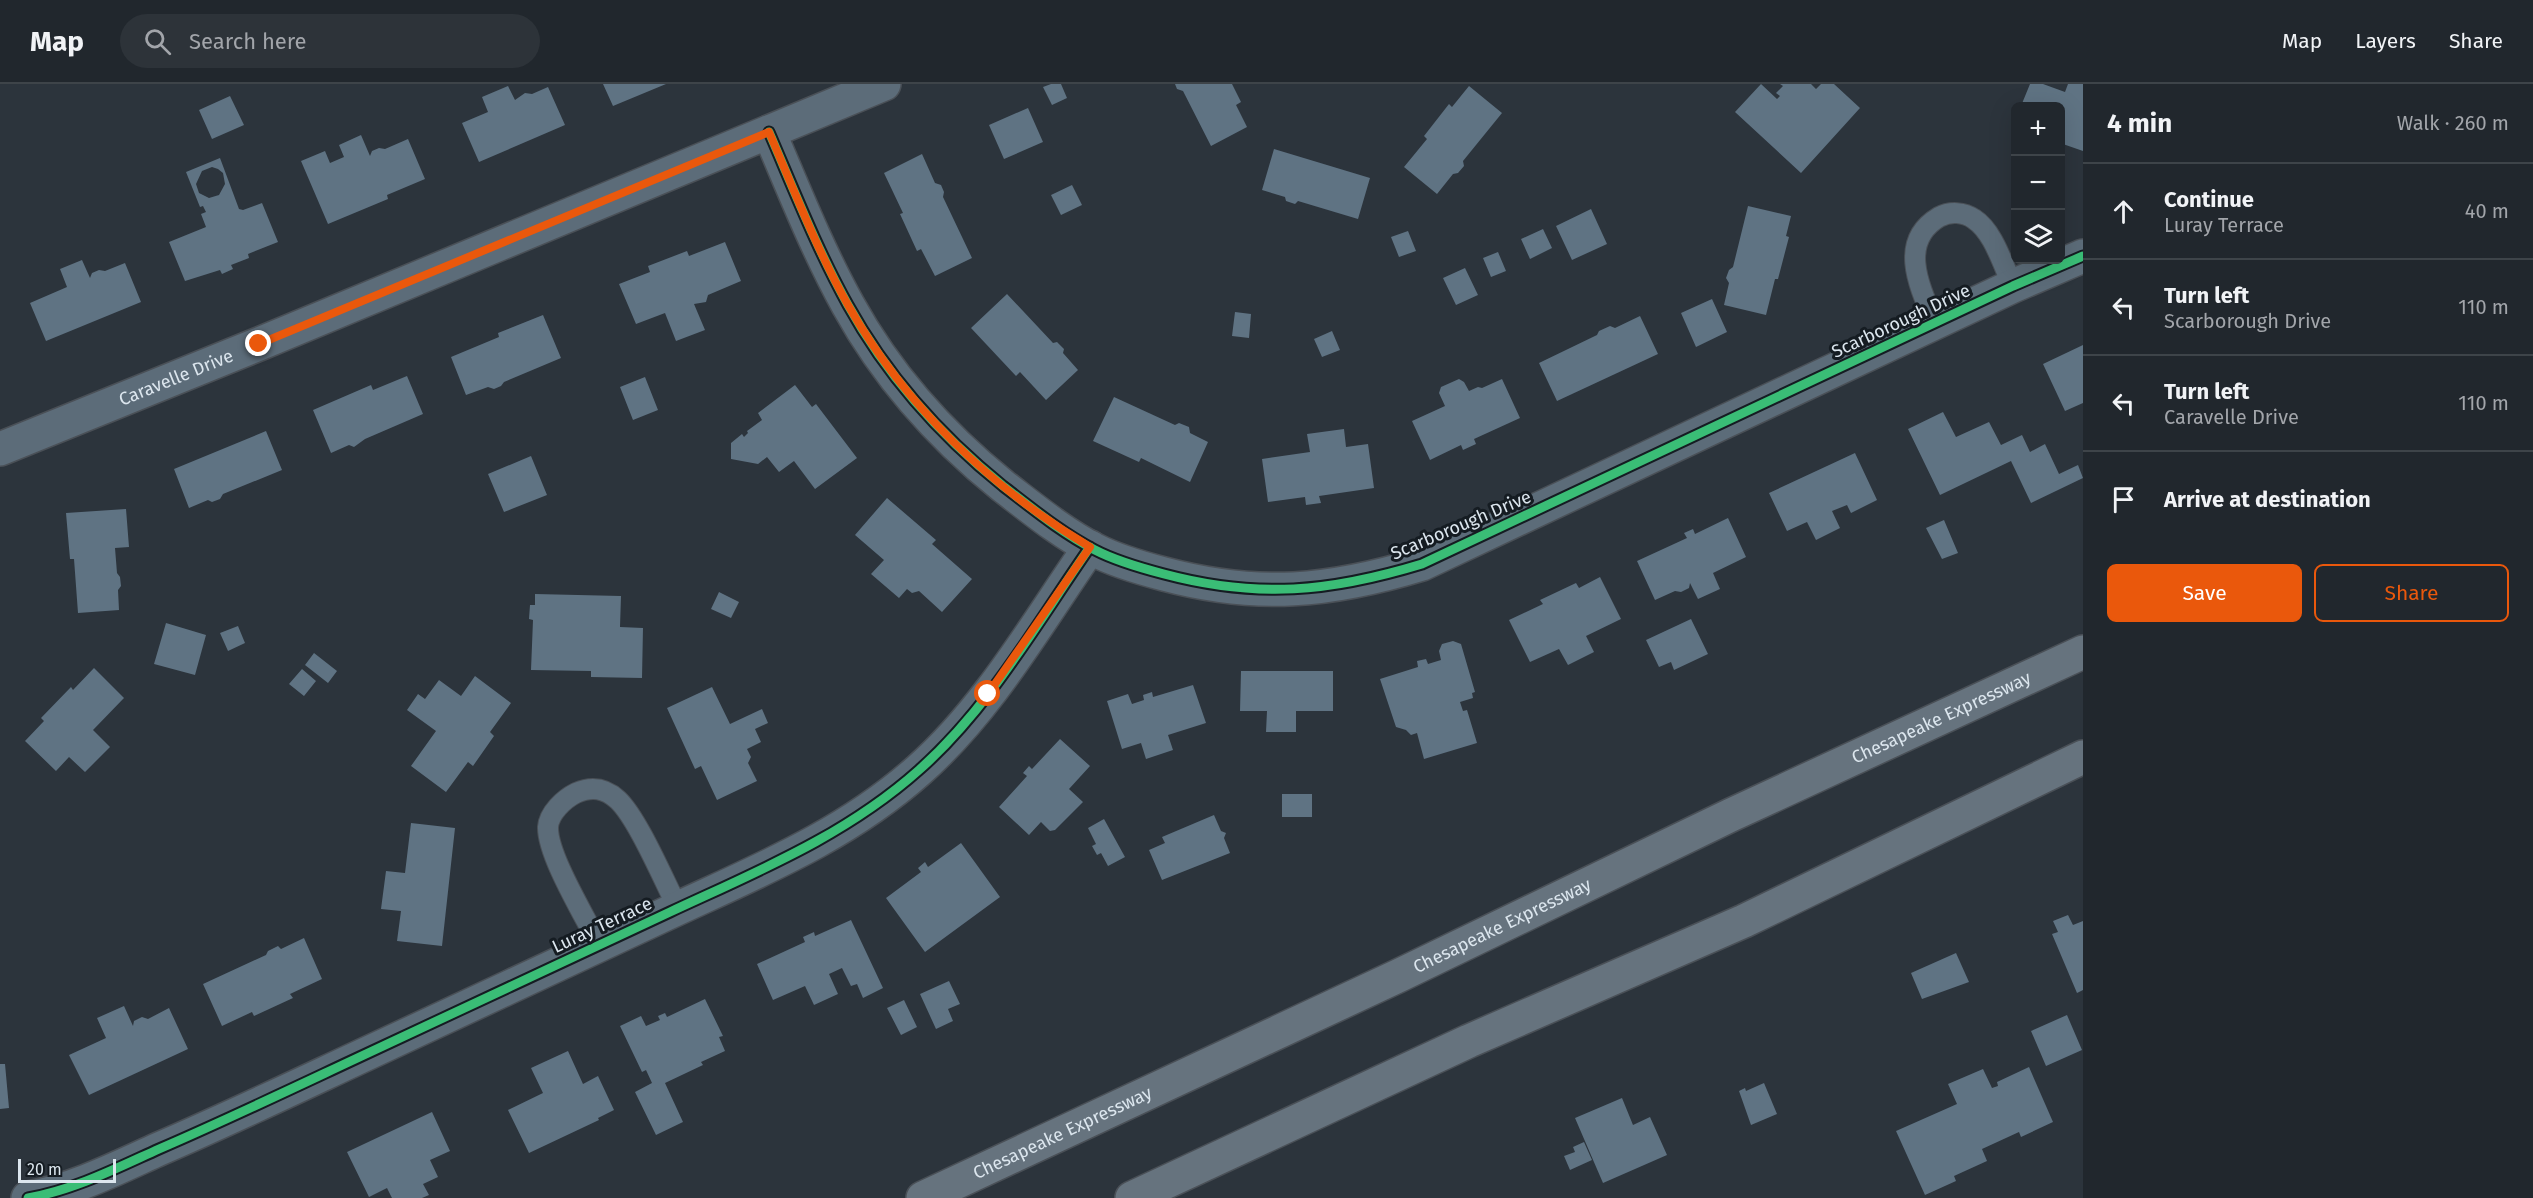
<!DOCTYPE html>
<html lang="en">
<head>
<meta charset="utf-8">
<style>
  body { margin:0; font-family:"Fira Sans",sans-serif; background:#2d3339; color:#f1f3f6 }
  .controls { position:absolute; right:18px; top:18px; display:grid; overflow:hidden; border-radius:9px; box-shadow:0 6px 24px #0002 }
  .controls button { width:54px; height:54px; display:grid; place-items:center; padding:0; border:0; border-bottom:2px solid #3e4449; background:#21272d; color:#f1f3f6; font:30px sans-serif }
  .scale { position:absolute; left:18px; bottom:15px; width:98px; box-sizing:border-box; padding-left:6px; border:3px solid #dce6ee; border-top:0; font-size:16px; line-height:21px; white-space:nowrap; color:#dce6ee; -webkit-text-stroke:4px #151c22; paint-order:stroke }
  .stop { position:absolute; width:18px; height:18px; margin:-14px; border:4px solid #ea580c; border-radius:50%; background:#fff }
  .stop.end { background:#ea580c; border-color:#fff; box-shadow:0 2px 6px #0008 }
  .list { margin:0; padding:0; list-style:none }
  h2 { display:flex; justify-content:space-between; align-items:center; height:78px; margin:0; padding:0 24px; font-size:26px }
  h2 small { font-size:20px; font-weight:400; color:#a2a5aa }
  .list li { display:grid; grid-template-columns:39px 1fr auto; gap:18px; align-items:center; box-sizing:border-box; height:96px; padding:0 24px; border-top:2px solid #3e4449 }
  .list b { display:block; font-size:22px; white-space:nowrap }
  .list p { margin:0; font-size:20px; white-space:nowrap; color:#a2a5aa }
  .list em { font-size:20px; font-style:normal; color:#a2a5aa }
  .actions { display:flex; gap:12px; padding:18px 24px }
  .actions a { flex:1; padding:14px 0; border:2px solid #ea580c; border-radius:9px; text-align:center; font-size:21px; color:#ea580c }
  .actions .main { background:#ea580c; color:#fff }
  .icon { flex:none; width:33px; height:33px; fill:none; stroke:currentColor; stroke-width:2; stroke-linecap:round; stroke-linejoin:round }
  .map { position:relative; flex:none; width:2083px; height:1114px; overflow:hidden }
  header { display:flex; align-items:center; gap:36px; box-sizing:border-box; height:84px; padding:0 30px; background:#21272d; border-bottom:2px solid #3e4449 }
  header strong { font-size:28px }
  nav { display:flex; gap:33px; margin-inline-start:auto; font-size:21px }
  .search { width:420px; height:54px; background:#2d3339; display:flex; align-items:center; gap:15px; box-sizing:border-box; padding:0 21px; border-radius:33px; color:#a2a5aa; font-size:22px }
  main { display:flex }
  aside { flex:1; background:#21272d }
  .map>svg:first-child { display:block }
  .building { fill:#5f7383; fill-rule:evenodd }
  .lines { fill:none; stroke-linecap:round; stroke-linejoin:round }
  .service-casing { stroke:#4a5057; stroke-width:22 }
  .minor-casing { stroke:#4a5057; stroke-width:36 }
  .motorway-casing { stroke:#4a5057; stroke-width:36 }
  .service { stroke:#5c6c79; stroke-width:20 }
  .minor { stroke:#5c6c79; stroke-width:33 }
  .motorway { stroke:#66737e; stroke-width:33 }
  .cycleway-casing { stroke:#151c22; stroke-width:13 }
  .cycleway { stroke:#3abd76; stroke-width:9 }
  .route { stroke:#ea580c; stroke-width:8 }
  .labels { text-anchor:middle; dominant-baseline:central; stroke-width:6; stroke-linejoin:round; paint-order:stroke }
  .street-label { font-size:18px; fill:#dce6ee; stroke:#151c22 }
</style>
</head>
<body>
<header>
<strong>Map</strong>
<div class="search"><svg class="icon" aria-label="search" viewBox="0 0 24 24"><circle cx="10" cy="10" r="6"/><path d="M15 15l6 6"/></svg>Search here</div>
<nav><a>Map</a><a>Layers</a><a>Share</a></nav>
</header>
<main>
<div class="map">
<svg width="2083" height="1114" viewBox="0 0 2083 1114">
  <rect width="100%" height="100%" fill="#2c343c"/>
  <path class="building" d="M 603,0 L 666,0 L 613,22 Z
    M 1051,0 L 1061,0 L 1067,14 L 1052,21 L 1043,3 Z
    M 1175,0 L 1232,0 L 1241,18 L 1236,21 L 1247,43 L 1211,62 L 1183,7 L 1177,5 Z
    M 1761,0 L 1777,15 L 1780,12 L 1776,9 L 1783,2 L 1780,0 L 1811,0 L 1816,5 L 1821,0 L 1834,0 L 1860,24 L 1801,89 L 1735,28 Z
    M 2030,0 L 2043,0 L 2065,8 L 2068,0 L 2083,0 L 2083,67 L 2060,59 L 2060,22 L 2021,22 Z
    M 508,2 L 515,16 L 525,9 L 532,10 L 548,3 L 565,41 L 479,78 L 462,39 L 488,28 L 482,13 Z
    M 1469,2 L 1502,29 L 1463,77 L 1464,82 L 1458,89 L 1453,90 L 1437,110 L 1404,83 L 1427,55 L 1424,52 L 1449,20 L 1452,23 Z
    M 230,12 L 244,41 L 212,55 L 199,26 Z
    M 1028,24 L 1043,58 L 1004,75 L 989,41 Z
    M 361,51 L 370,72 L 372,67 L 379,64 L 385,65 L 408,55 L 425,95 L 387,111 L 388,115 L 328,140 L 301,77 L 325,67 L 330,79 L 344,73 L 339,61 Z
    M 1274,65 L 1370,94 L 1358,135 L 1298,117 L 1295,120 L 1286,117 L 1285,113 L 1262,106 Z
    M 922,70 L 935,99 L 941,101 L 944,108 L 943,113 L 972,174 L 935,192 L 921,165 L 917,167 L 900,130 L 903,129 L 884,89 Z
    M 220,74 L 239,125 L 243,126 L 262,119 L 278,158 L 248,170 L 249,174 L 231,181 L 233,185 L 222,190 L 220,186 L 185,197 L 169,158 L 206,143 L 201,130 L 206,128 L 203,122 L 200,123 L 186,88 ZM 212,83 L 218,85 L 223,89 L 225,100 L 219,111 L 209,114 L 199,109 L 196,100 L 202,87 Z
    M 1072,101 L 1082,121 L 1061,131 L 1051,111 Z
    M 1748,122 L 1791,132 L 1786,152 L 1789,153 L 1778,195 L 1775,195 L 1766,231 L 1724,221 L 1729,199 L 1726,194 L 1729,186 L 1733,183 Z
    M 1591,125 L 1607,160 L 1572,176 L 1556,142 Z
    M 1543,145 L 1552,164 L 1530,175 L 1521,155 Z
    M 1408,147 L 1416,167 L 1399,173 L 1391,153 Z
    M 725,158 L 741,197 L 708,211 L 706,218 L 694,220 L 705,246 L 676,257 L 665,229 L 636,240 L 619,200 L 650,188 L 648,182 L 687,167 L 689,172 Z
    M 1498,168 L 1506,187 L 1491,193 L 1483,174 Z
    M 82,176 L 90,194 L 92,189 L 99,186 L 105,187 L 125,179 L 141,218 L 46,257 L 30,219 L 67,203 L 60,185 Z
    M 1465,184 L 1478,211 L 1456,221 L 1443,194 Z
    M 1007,210 L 1053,259 L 1057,258 L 1064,265 L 1063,269 L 1078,286 L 1046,316 L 1020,288 L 1016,292 L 971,244 Z
    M 1712,215 L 1727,248 L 1696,263 L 1681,229 Z
    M 1235,228 L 1251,230 L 1249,254 L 1232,252 Z
    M 543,231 L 561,274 L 504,298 L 501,302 L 494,305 L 488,303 L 466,311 L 451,273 L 499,253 L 498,249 Z
    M 1640,232 L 1658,270 L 1557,317 L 1539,279 L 1597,251 L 1599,247 L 1610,242 L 1615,244 Z
    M 1332,247 L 1340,266 L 1322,273 L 1314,255 Z
    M 2083,261 L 2083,319 L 2065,327 L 2043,280 Z
    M 407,292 L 423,330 L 365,355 L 354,363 L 349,361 L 331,369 L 313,326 L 371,301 L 373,306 Z
    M 645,293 L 658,326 L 633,336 L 620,303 Z
    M 1459,295 L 1464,298 L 1469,307 L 1478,303 L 1482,304 L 1502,295 L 1520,334 L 1474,355 L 1476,360 L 1463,366 L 1461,361 L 1430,376 L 1412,337 L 1445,322 L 1439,309 L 1441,303 Z
    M 795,301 L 812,323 L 816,320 L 857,374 L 815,405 L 794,377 L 779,388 L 767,373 L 758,380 L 731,375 L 731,359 L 742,350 L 744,353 L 748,349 L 747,347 L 762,336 L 758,329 Z
    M 1114,313 L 1175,341 L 1179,339 L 1189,343 L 1190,349 L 1208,358 L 1190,398 L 1141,374 L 1139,378 L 1093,357 Z
    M 1943,328 L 1956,353 L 1989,338 L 2001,361 L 2022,351 L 2030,368 L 2045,360 L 2059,390 L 2078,381 L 2083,394 L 2031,419 L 2011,377 L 1940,411 L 1908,345 Z
    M 1344,345 L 1346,363 L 1368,360 L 1374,404 L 1319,412 L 1321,419 L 1306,421 L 1305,413 L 1268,418 L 1262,375 L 1310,368 L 1307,350 Z
    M 266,347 L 282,386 L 223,410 L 220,415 L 212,418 L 208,416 L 189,424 L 174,385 Z
    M 1855,369 L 1877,416 L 1851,429 L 1847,421 L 1832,427 L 1840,444 L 1816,456 L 1807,438 L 1787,447 L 1769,409 Z
    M 531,372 L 547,411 L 504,428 L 488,390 Z
    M 887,414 L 936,456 L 932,460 L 972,495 L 942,528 L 919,507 L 912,509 L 907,505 L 899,514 L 871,490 L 884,476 L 855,451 Z
    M 126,425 L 129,463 L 115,464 L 117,489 L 120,493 L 121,502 L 118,506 L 119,526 L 78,529 L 74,475 L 70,475 L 66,429 Z
    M 1728,434 L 1746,473 L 1713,489 L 1720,505 L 1698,515 L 1690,499 L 1689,504 L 1681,508 L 1675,507 L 1655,516 L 1637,477 L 1687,454 L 1684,449 L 1693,445 L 1695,450 Z
    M 1944,436 L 1958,469 L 1942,475 L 1926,444 Z
    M 1600,493 L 1621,535 L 1586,552 L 1594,568 L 1568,581 L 1559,565 L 1530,578 L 1509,536 L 1543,520 L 1540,516 L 1576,499 L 1579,504 Z
    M 719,508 L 739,518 L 731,534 L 711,525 Z
    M 535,510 L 621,512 L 620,543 L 643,544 L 642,594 L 591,593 L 591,587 L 531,586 L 533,536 L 529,535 L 530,521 L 535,521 Z
    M 1691,535 L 1708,570 L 1674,586 L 1671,578 L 1659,583 L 1646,556 Z
    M 166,539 L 206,551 L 195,591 L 154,580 Z
    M 238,542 L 245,559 L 228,567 L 220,549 Z
    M 1453,557 L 1461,560 L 1475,608 L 1472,609 L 1473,614 L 1460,618 L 1463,627 L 1467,626 L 1477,659 L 1424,675 L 1417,649 L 1411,651 L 1406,646 L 1396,643 L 1380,595 L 1418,583 L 1417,577 L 1426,575 L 1428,580 L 1441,576 L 1439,567 L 1442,560 Z
    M 314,569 L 337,587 L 328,599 L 305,581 Z
    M 94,584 L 124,614 L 93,646 L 110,663 L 85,688 L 69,673 L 56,687 L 25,657 L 44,637 L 41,634 L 71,603 L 73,606 Z
    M 302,585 L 316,597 L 304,612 L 289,600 Z
    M 1241,587 L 1333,587 L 1333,627 L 1296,627 L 1296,648 L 1266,648 L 1267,627 L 1240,627 Z
    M 475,592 L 511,619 L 490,648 L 494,652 L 473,682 L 468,678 L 446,708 L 411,682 L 436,647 L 407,626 L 418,610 L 425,615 L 439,596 L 461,612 Z
    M 1193,601 L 1206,639 L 1168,651 L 1173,666 L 1146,675 L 1141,659 L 1122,665 L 1107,617 L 1128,610 L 1132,620 L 1144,616 L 1143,611 L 1152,608 L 1153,613 Z
    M 712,603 L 730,640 L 762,625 L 768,639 L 755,645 L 761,658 L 747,665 L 751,673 L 748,679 L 757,697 L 717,716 L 701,682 L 695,685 L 667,624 Z
    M 1060,655 L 1090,682 L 1069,705 L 1083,718 L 1055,746 L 1050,747 L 1041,738 L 1029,751 L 999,723 L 1027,692 L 1023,689 L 1029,682 L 1032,685 Z
    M 1282,710 L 1312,710 L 1312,733 L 1282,733 Z
    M 1214,731 L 1221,747 L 1226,749 L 1224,754 L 1230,769 L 1162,796 L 1149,766 L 1165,759 L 1162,753 Z
    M 1104,735 L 1125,773 L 1108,782 L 1101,769 L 1097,771 L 1092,762 L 1096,760 L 1088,744 Z
    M 411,739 L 455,744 L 442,862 L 397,857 L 401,827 L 381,825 L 386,787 L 405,789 Z
    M 961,759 L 1000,813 L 925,868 L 886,814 L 921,788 L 918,784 L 925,778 L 928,783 Z
    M 2068,831 L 2073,841 L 2083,837 L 2083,906 L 2077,909 L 2052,850 L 2058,848 L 2053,837 Z
    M 851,836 L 883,904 L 863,914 L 857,900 L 851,902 L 842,884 L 829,890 L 838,910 L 814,921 L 805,902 L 773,916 L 757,880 L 805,858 L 803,853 L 814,848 L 815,852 Z
    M 304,854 L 322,895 L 290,910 L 293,914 L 254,932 L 252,928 L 222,942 L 203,900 L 266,871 L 268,867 L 278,862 L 281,865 Z
    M 1956,869 L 1969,898 L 1922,915 L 1911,889 Z
    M 949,897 L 960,920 L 948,925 L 953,937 L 936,945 L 920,910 Z
    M 705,915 L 723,952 L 719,953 L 725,967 L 701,978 L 703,981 L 665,999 L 683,1038 L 656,1051 L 635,1008 L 652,999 L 646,986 L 642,988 L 620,942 L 641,932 L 646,942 L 660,936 L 658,932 L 665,929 L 667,933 Z
    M 904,916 L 917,943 L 901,951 L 887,924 Z
    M 124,922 L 133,942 L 134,937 L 142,933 L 148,935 L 169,924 L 188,965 L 89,1011 L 69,971 L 106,954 L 97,934 Z
    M 2067,931 L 2082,966 L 2046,982 L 2031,947 Z
    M 568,967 L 583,1000 L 598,992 L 614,1026 L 598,1034 L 599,1036 L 529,1069 L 508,1026 L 543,1009 L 531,984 Z
    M 0,980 L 5,980 L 9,1024 L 0,1025 Z
    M 2029,983 L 2053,1038 L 2021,1053 L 2019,1048 L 1982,1065 L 1987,1077 L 1954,1092 L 1956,1097 L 1925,1111 L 1896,1047 L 1957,1020 L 1948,1000 L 1983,985 L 1992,1004 L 1998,1002 L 1997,998 Z
    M 1764,999 L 1777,1030 L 1751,1041 L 1739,1007 L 1745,1004 L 1746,1007 Z
    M 1622,1014 L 1633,1041 L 1650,1033 L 1667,1071 L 1603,1099 L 1575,1034 Z
    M 432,1028 L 450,1067 L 430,1076 L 438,1093 L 423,1100 L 429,1111 L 422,1114 L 392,1114 L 387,1104 L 369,1113 L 347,1068 Z
    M 1584,1058 L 1592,1076 L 1570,1086 L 1564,1072 L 1575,1068 L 1573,1063 Z"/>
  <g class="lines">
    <g class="service-casing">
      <path id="service" d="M 1935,239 C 1920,204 1897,158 1939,133 C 1950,127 1964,128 1974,135 C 1994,148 2003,182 2013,202
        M 599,861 C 586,834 547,771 548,743 C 549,729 564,715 576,709 C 592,702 605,704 618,716 C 638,735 664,797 678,824"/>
    </g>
    <g class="minor-casing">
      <g id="minor">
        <path d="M 769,48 C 794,106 817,165 848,221 C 886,290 941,352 1003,402 C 1033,425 1062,449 1095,466 C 1116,477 1141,484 1164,490 C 1258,515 1330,508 1422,480 L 2013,202 L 2083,172"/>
        <path id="s1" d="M 0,365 L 259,260 L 884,0"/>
        <path d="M 28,1114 C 74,1106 117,1084 159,1065 C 224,1037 287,1007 351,977 C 457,927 564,878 670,828 C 758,787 845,752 919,686 C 989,624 1037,539 1090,463"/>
      </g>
    </g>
    <g class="motorway-casing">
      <g id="motorway">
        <path id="s2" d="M 923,1114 L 1398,892 L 1731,731 L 2083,568"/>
        <path d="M 1132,1114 L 1469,957 L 1744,837 L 2083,673"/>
      </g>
    </g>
    <use href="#service" class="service"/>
    <use href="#minor" class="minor"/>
    <use href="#motorway" class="motorway"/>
    <g class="cycleway-casing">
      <path id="cycleway" d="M 769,48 C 794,106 817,165 848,221 C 886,290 941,352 1003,402 C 1033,425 1062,449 1095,466 C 1116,477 1141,484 1164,490 C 1258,515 1330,508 1422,480 L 2013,202 L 2083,172
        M 28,1114 C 74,1106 117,1084 159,1065 C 224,1037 287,1007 351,977 C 457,927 564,878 670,828 C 758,787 845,752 919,686 C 989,624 1037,539 1090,463"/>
    </g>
    <use href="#cycleway" class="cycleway"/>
  </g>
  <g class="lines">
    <path class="route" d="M 259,260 L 769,48 C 794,106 817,166 848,221 C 905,322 991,404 1090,463 L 988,610"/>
  </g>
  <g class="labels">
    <g class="street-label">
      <text transform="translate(1901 237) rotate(-25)">Scarborough Drive</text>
      <text stroke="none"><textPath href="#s1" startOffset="190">Caravelle Drive</textPath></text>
      <text transform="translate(1461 441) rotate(-23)">Scarborough Drive</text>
      <text stroke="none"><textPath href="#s2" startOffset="1126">Chesapeake Expressway</textPath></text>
      <text transform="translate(602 841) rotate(-25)">Luray Terrace</text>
      <text stroke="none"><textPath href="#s2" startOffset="640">Chesapeake Expressway</textPath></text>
      <text stroke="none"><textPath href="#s2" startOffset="154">Chesapeake Expressway</textPath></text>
    </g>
  </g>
</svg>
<div class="controls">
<button>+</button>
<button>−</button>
<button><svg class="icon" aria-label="layers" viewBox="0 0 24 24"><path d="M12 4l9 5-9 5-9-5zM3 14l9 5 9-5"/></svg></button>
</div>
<div class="scale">20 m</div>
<div class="stop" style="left:988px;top:610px"></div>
<div class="stop end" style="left:259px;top:260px"></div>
</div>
<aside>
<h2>4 min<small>Walk · 260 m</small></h2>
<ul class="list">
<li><svg class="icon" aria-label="ahead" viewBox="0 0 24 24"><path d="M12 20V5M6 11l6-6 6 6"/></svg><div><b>Continue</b><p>Luray Terrace</p></div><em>40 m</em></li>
<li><svg class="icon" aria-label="left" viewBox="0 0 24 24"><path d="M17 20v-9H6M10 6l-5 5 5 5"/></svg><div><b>Turn left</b><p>Scarborough Drive</p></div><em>110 m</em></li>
<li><svg class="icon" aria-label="left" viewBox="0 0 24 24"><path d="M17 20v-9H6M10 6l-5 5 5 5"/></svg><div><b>Turn left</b><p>Caravelle Drive</p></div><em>110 m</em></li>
<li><svg class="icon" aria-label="arrive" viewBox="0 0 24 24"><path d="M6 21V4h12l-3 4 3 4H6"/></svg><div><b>Arrive at destination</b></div></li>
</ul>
<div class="actions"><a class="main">Save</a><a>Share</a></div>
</aside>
</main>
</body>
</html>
